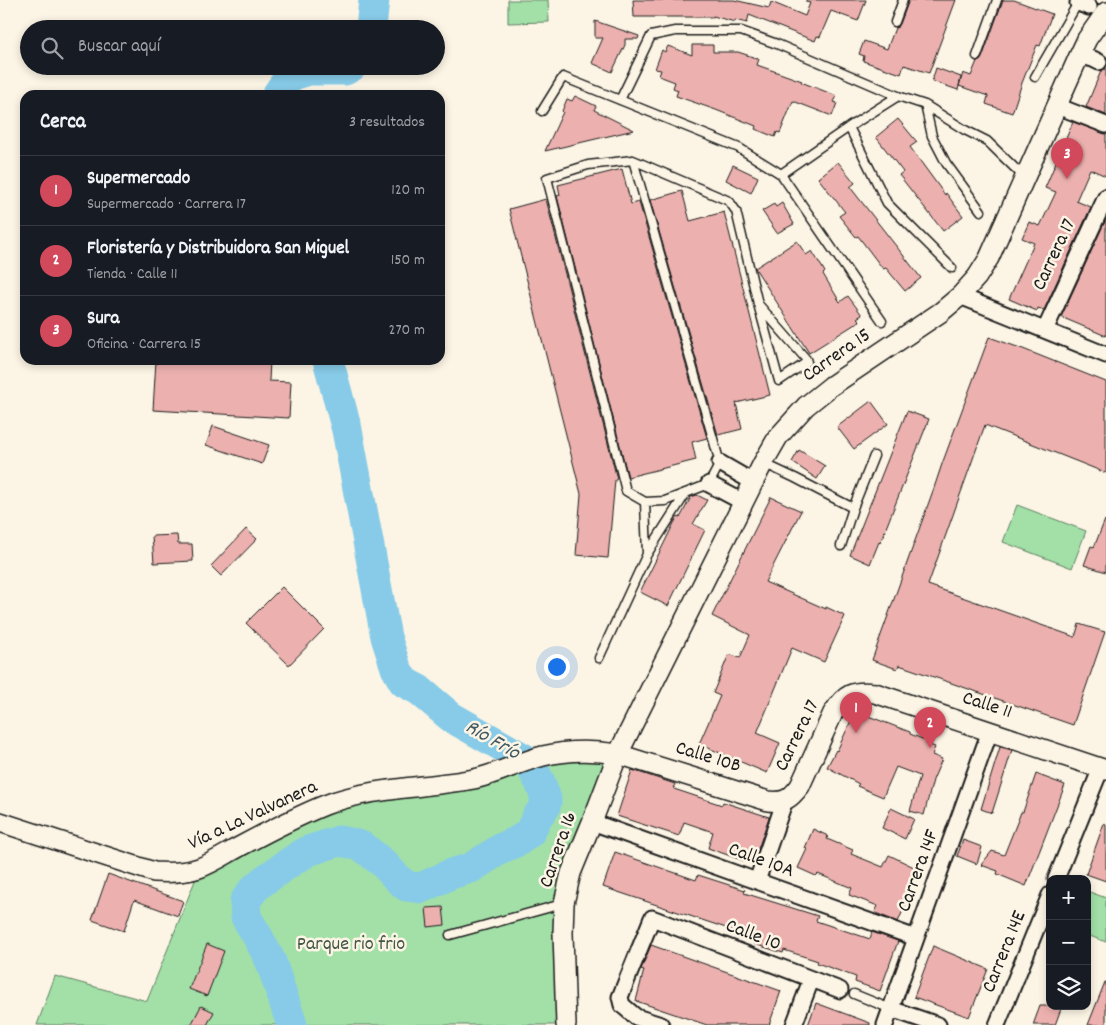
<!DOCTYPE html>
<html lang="es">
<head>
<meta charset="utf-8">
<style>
  body { margin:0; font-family:Dekko,sans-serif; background:#20242c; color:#f1f3f6 }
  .controls { position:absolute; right:15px; bottom:15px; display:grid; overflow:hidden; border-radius:10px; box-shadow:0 2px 8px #0003 }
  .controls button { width:45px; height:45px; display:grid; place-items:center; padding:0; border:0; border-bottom:1px solid #363941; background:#171b24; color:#f1f3f6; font:25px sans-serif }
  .you { position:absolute; left:556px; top:666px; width:18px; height:18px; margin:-12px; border:4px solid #fff; border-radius:50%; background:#1a73e8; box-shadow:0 0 0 8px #1a73e833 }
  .badge { display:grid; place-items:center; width:32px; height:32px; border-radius:50%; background:#d1495b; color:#fff; font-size:16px; font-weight:700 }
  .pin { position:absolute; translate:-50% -41px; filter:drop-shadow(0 1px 2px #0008) }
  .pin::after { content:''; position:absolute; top:26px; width:18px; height:15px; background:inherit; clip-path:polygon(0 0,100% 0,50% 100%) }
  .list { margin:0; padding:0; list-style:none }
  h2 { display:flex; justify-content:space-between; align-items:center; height:65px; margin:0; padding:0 20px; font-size:21px }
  h2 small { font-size:16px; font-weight:400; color:#9ea1a6 }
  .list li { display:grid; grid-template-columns:32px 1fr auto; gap:15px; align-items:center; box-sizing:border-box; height:70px; padding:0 20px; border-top:1px solid #363941 }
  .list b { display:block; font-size:19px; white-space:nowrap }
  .list p { margin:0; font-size:16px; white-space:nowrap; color:#9ea1a6 }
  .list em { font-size:16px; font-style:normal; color:#9ea1a6 }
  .icon { flex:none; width:28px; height:28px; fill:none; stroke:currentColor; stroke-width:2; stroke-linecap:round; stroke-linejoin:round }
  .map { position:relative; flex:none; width:1106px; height:1025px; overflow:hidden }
  .search { position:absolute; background:#171b24; box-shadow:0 2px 8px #0003; left:20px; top:20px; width:425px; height:55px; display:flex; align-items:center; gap:12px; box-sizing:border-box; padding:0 18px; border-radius:28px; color:#9ea1a6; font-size:19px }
  .panel { position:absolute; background:#171b24; box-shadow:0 2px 8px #0003; left:20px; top:90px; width:425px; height:275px; border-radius:15px }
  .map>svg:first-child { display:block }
  .green { fill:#a2e0a7; stroke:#5f7e62 }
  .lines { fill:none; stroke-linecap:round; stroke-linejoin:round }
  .river { stroke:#87cbe8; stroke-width:31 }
  .building { fill:#ecb1af; stroke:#1c1c1c }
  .service-casing { stroke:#1c1c1c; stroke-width:11 }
  .minor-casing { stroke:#1c1c1c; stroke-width:19 }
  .tertiary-casing { stroke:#1c1c1c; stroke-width:22 }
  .service { stroke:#fcf5e5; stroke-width:8 }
  .minor { stroke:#fcf5e5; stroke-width:15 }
  .tertiary { stroke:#fcf5e5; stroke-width:19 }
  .labels { text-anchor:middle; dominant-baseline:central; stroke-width:5; stroke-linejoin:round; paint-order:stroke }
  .street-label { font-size:20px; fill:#1c1c1c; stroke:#fcf5e5 }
  .park-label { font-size:20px; fill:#445746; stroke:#fcf5e5 }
  .water-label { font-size:21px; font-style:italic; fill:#415963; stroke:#fcf5e5 }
</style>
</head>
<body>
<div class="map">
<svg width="1106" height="1025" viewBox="0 0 1106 1025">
  <rect width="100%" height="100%" fill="#fcf5e5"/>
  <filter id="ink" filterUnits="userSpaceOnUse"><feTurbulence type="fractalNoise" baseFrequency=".02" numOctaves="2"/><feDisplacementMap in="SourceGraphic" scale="10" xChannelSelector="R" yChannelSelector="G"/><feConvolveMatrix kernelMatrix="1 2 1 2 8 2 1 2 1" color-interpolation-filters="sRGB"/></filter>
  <g filter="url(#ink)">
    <path class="green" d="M 508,0 L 548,0 L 549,22 L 508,23 Z
      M 1017,505 L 1086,531 L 1072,568 L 1003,542 Z
      M 618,754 L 571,873 L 566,1025 L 37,1025 L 55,976 L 147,1001 L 200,868 L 286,823 L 524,762 Z
      M 1087,891 L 1106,898 L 1106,942 L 1087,935 Z"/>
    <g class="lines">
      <path class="river" d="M 371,29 L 374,0
        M 277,95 L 290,76 L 309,70 L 345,70 L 352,66
        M 292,1025 L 271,962 L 258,937 L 246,917 L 245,901 L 254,889 L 263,881 L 292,861 L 308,851 L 339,841 L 350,843 L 363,847 L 383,863 L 397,878 L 406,886 L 421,888 L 451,874 L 471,868 L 502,848 L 518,841 L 530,832 L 537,817 L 545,807 L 546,803 L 546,799 L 540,782 L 528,761 L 451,717 L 419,690 L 404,682 L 396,668 L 386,637 L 347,430 L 328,360"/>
    </g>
    <path class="building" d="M 633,0 L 734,0 L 769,8 L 771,2 L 805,16 L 810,3 L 806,2 L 806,0 L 866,0 L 858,21 L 831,11 L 820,37 L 817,36 L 815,41 L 749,15 L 747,23 L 735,20 L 735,22 L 713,16 L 713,17 L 634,17 Z
      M 909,0 L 956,0 L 929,73 L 904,65 L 901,74 L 863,61 L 864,56 L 859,54 L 864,41 L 887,49 L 895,28 L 898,27 L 900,24 Z
      M 1003,0 L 1014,0 L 1052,14 L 1040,46 L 1037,45 L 1022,83 L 1012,113 L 986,104 L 988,96 L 959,86 L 963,73 L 971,76 L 977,61 L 980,61 L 982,58 Z
      M 595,21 L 639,36 L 638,39 L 625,39 L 625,45 L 612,72 L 592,63 L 603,38 L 595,38 Z
      M 692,45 L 713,45 L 713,52 L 738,52 L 759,59 L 757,65 L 802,81 L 801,82 L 837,96 L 834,102 L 837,103 L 832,116 L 793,101 L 780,133 L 777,132 L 775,137 L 755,129 L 756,126 L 716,110 L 676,96 L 678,90 L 673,88 L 675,82 L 659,76 L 661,70 L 655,69 L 662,50 L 665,52 L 668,46 L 692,55 Z
      M 936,68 L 961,77 L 958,90 L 932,81 Z
      M 1106,68 L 1106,115 L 1086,107 L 1101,71 Z
      M 575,96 L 596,106 L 594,110 L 634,130 L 545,151 L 563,112 L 562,111 L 567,99 L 572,101 Z
      M 898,119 L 917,142 L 910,147 L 945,195 L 946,193 L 963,216 L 943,231 L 899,175 L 903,172 L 876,137 Z
      M 1073,122 L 1106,134 L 1106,176 L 1090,169 L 1076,201 L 1091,207 L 1044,310 L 1038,308 L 1037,311 L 1009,299 L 1034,243 L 1022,238 L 1029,222 L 1040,226 L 1049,207 L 1056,192 L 1045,188 Z
      M 838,162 L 855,183 L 850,187 L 921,278 L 905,291 L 886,268 L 883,269 L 858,236 L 856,237 L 839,216 L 845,212 L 818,178 Z
      M 733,165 L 758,177 L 751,193 L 726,180 Z
      M 622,169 L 631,204 L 639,202 L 707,438 L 692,442 L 696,460 L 628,477 L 557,196 L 560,195 L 558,185 Z
      M 682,191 L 690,221 L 724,212 L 770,395 L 736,403 L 742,429 L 718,435 L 650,200 Z
      M 546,199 L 617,479 L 615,480 L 608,558 L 576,555 L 581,494 L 509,209 Z
      M 782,203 L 794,224 L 777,233 L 762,211 L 774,204 L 776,207 Z
      M 1106,219 L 1106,336 L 1061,317 Z
      M 797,241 L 806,255 L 812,251 L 825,272 L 823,274 L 840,302 L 848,296 L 862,315 L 857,318 L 860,321 L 809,353 L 755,268 Z
      M 989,337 L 1023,349 L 1106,382 L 1106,473 L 985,425 L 928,585 L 1075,637 L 1079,624 L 1105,632 L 1073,725 L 899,665 L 897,669 L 872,660 L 934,488 L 942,464 Z
      M 156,360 L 270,360 L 269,381 L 291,382 L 289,418 L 153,410 Z
      M 871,401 L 888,424 L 854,449 L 837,427 Z
      M 907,411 L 929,419 L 880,543 L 879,542 L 870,564 L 850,555 Z
      M 213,426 L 269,445 L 262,464 L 206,445 Z
      M 799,450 L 825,466 L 817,479 L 792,462 Z
      M 697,495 L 707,500 L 693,524 L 705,530 L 668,606 L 640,592 L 674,523 L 678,517 L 680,518 L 691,497 Z
      M 771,497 L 801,511 L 765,582 L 826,609 L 826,607 L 845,616 L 824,662 L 792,648 L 757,733 L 780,743 L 767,773 L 699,744 L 720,696 L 713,693 L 729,654 L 740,658 L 750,635 L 712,616 Z
      M 1105,520 L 1106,520 L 1106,572 L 1084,565 L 1091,546 L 1094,547 Z
      M 246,529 L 257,539 L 221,576 L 211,566 Z
      M 177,535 L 178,544 L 192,544 L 193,561 L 154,563 L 152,536 Z
      M 282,587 L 324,629 L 289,665 L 246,623 Z
      M 859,713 L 863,714 L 910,732 L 910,734 L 928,741 L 927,744 L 935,747 L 932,755 L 942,759 L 933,780 L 924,815 L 910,811 L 920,776 L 896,767 L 883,797 L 857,786 L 859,784 L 827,767 L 836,750 L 837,751 L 854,714 Z
      M 1000,747 L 1012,750 L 992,813 L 981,809 Z
      M 632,770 L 675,784 L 674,789 L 722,805 L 723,802 L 769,817 L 753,864 L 708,848 L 713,832 L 684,822 L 679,836 L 617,816 Z
      M 1036,774 L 1065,785 L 1026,886 L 997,874 L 998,871 L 981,865 L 992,851 L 1004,855 L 1018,820 L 1021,812 L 1023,812 Z
      M 891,808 L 914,819 L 905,839 L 882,828 Z
      M 1104,823 L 1106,824 L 1106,881 L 1086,874 Z
      M 813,829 L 828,836 L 827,839 L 853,850 L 851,854 L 883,867 L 889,855 L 918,869 L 903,900 L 907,901 L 898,922 L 878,914 L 875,912 L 878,906 L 849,895 L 852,888 L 818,874 L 816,876 L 798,868 L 807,849 L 805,848 Z
      M 963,840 L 982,847 L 977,864 L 957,856 Z
      M 615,852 L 696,880 L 698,875 L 745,890 L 744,893 L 818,916 L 816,921 L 870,939 L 872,932 L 898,941 L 880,991 L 855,982 L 856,977 L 817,963 L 818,961 L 784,950 L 783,953 L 754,944 L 756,938 L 603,887 Z
      M 108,874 L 183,901 L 178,916 L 134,900 L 124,931 L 92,920 Z
      M 443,907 L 445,925 L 428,927 L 426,908 Z
      M 207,944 L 224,951 L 207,996 L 189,989 Z
      M 651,945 L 781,991 L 769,1025 L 707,1025 L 636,1001 L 644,970 L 641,969 Z
      M 933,946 L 988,969 L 969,1017 L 914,997 Z
      M 1105,982 L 1106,982 L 1106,1025 L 1088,1025 Z
      M 816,1003 L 870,1023 L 870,1025 L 808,1025 Z
      M 201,1006 L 214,1012 L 207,1025 L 191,1025 Z
      M 1040,1006 L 1062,1006 L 1055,1025 L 1033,1025 Z"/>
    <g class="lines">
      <g class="service-casing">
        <path id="service" d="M 895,22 L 903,0
          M 977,56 L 997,0
          M 1035,77 L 1079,1
          M 620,100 L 651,36 L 675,31 L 741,31 L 777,44 L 898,96 L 925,105 L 965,130 L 987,141 L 1024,177
          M 925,105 L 932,136 L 946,163 L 981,211
          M 542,111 L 563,77 L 739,148 L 781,174 L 882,321
          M 849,127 L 887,203 L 952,268
          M 633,160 L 720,463 L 709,484 L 665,501 L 645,502
          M 781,174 L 849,127 L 898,96
          M 763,463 L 795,478 L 853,508 L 874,456
          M 841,546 L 853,508
          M 647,554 L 645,502 L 626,491 L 547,178 L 588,165 L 633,160 L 729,201 L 736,211 L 758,304 L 779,381 L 807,362 L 806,359 L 758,304
          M 599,658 L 647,554 L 686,493
          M 450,935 L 562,904
          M 854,994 L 891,1009"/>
      </g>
      <g class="minor-casing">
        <path id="minor" d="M 1078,3 L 1089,7
          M 1079,56 L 1093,59 L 1099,62
          M 1057,106 L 1106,125
          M 960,296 L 1106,355
          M 1045,330 L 1106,197
          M 720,463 L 753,482
          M 709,484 L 743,502
          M 592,822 L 916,938
          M 1056,879 L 1101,768
          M 757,881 L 785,800
          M 891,1009 L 938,1025
          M 661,1025 L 636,1017 L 622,1005 L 620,997 L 652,918 L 840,990
          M 794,1025 L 811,980
          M 885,1025 L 990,731
          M 997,1025 L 1050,895"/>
      </g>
      <g class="tertiary-casing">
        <path id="tertiary" d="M 0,822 L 154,872 C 169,873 184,873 199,868 C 213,863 226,854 239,847 C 267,832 295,817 325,805 C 372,787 425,788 474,779 C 498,774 519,762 543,756 C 567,750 593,750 618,754 L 768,801 C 785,803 790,799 800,786 L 833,713 C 845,694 853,690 875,693 L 1106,770
          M 566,1025 L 563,933 L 564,903 L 571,873 L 592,822 L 618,754 L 763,463 L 778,437 L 806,406 L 831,386 L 941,312 L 960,296 L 977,277 L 989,258 L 1079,56 L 1087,39 L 1106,12"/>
      </g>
      <use href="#service" class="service"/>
      <use href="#minor" class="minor"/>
      <use href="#tertiary" class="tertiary"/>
    </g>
  </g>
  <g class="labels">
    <g class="street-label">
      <text transform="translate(1055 255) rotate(-65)">Carrera 17</text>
      <text transform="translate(837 356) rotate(-35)">Carrera 15</text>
      <text transform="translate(987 706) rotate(18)">Calle 11</text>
      <text transform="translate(798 736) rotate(-64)">Carrera 17</text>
      <text transform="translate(708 758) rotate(17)">Calle 10B</text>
      <text transform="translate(253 816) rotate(-25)">Vía a La Valvanera</text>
      <text transform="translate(559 850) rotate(-71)">Carrera 16</text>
      <text transform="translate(761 861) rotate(20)">Calle 10A</text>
      <text transform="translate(919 871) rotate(-70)">Carrera 14F</text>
      <text transform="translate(753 936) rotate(21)">Calle 10</text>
      <text transform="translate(1005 952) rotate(-68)">Carrera 14E</text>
    </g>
    <g class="park-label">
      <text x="351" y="945">Parque rio frio</text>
    </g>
    <g class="water-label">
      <text transform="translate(492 741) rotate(30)">Río Frío</text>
    </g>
  </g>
</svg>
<div class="controls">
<button>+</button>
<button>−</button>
<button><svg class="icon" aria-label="layers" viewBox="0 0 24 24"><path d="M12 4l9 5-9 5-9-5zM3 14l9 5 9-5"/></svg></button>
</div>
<div class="you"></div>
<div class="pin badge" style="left:856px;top:733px">1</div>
<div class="pin badge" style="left:930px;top:748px">2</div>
<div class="pin badge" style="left:1067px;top:179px">3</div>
<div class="search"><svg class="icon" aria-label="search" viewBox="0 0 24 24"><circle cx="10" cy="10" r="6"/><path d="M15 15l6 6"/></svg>Buscar aquí</div>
<section class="panel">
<h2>Cerca<small>3 resultados</small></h2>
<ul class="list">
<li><span class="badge">1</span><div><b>Supermercado</b><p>Supermercado · Carrera 17</p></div><em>120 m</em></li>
<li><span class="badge">2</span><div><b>Floristería y Distribuidora San Miguel</b><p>Tienda · Calle 11</p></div><em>150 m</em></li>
<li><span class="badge">3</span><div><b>Sura</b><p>Oficina · Carrera 15</p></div><em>270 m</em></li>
</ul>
</section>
</div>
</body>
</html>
